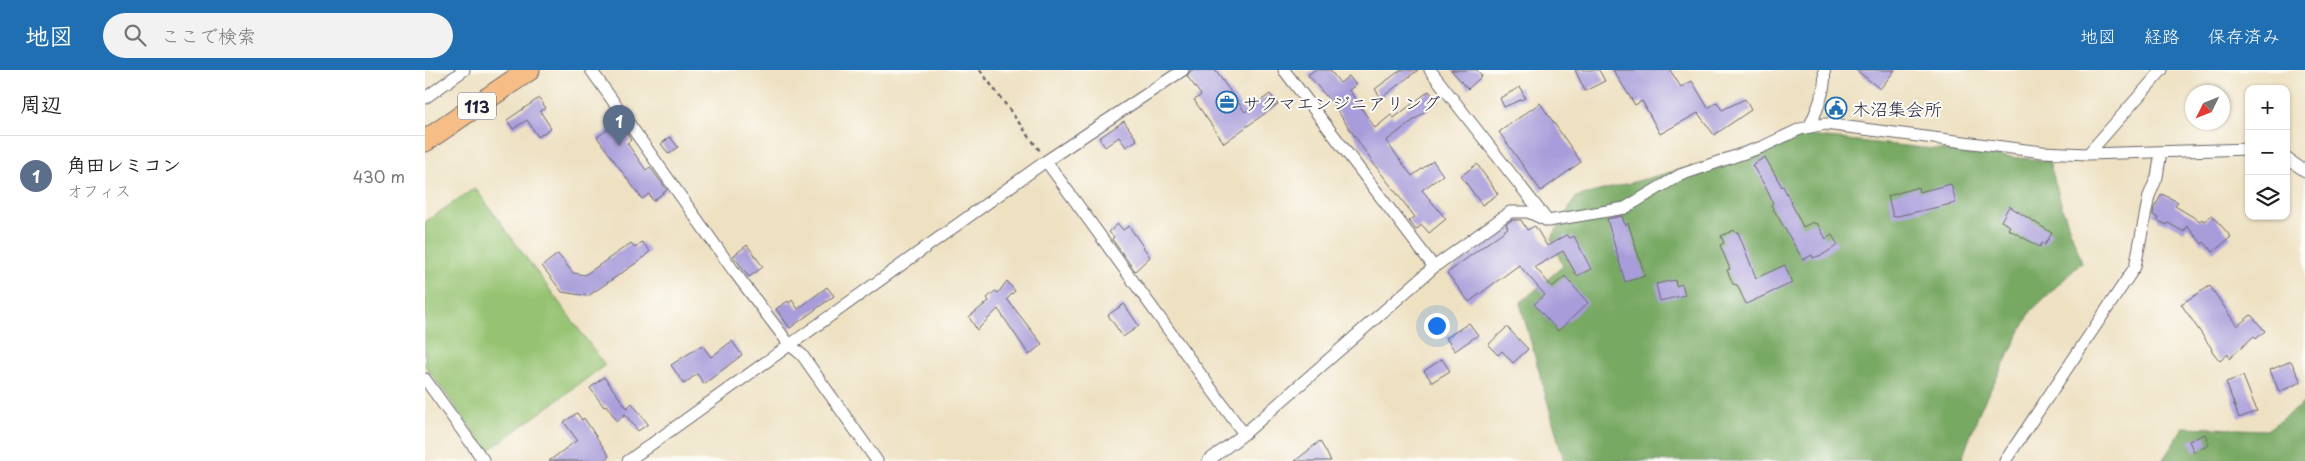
<!DOCTYPE html>
<html lang="ja">
<head>
<meta charset="utf-8">
<style>
  body { margin:0; font-family:"Playpen Sans","Klee One",sans-serif; background:#f2f2f2; color:#222 }
  .controls { position:absolute; right:15px; top:15px; display:grid; overflow:hidden; border-radius:10px; box-shadow:0 1px 4px #0004 }
  .controls button { width:45px; height:45px; display:grid; place-items:center; padding:0; border:0; border-bottom:1px solid #e0e0e0; background:#fff; color:#222; font:25px sans-serif }
  .compass { position:absolute; left:1760px; top:15px; width:45px; height:45px; border-radius:50%; background:#fff; box-shadow:0 1px 4px #0004; rotate:227deg }
  .you { position:absolute; left:1011px; top:255px; width:18px; height:18px; margin:-12px; border:4px solid #fff; border-radius:50%; background:#1a73e8; box-shadow:0 0 0 8px #1a73e833 }
  .badge { display:grid; place-items:center; width:32px; height:32px; border-radius:50%; background:#1f6fb2; color:#fff; font-size:16px; font-weight:700 }
  .pin { position:absolute; translate:-50% -41px; filter:drop-shadow(0 1px 2px #0008) }
  .pin::after { content:''; position:absolute; top:26px; width:18px; height:15px; background:inherit; clip-path:polygon(0 0,100% 0,50% 100%) }
  .list { margin:0; padding:0; list-style:none }
  h2 { display:flex; justify-content:space-between; align-items:center; height:65px; margin:0; padding:0 20px; font-size:21px }
  h2 small { font-size:16px; font-weight:400; color:#767676 }
  .list li { display:grid; grid-template-columns:32px 1fr auto; gap:15px; align-items:center; box-sizing:border-box; height:80px; padding:0 20px; border-top:1px solid #e0e0e0 }
  .list b { display:block; font-size:19px; white-space:nowrap }
  .list p { margin:0; font-size:16px; white-space:nowrap; color:#767676 }
  .list em { font-size:16px; font-style:normal; color:#767676 }
  .icon { flex:none; width:28px; height:28px; fill:none; stroke:currentColor; stroke-width:2; stroke-linecap:round; stroke-linejoin:round }
  .map { position:relative; flex:none; width:1880px; height:391px; overflow:hidden }
  header { display:flex; align-items:center; gap:30px; box-sizing:border-box; height:70px; padding:0 25px; background:#1f6fb2; color:#fff }
  header strong { font-size:24px }
  nav { display:flex; gap:28px; margin-inline-start:auto; font-size:18px }
  .search { width:350px; height:45px; background:#f2f2f2; display:flex; align-items:center; gap:12px; box-sizing:border-box; padding:0 18px; border-radius:28px; color:#767676; font-size:19px }
  main { display:flex }
  aside { flex:1; background:#fff }
  .map>svg:first-child { display:block }
  .green { fill:#95c371; stroke:#5c7256 }
  .forest { fill:#78a963; stroke:#4d664f }
  .building { fill:#a89cda }
  .lines { fill:none; stroke-linecap:round; stroke-linejoin:round }
  .street-casing { stroke:#69656a; stroke-width:13 }
  .highway-casing { stroke:#69656a; stroke-width:23 }
  .path { stroke:#69656a; stroke-width:2.5; stroke-dasharray:4 4; stroke-linecap:butt }
  .street { stroke:#fff; stroke-width:11 }
  .highway { stroke:#f6be86; stroke-width:21 }
  .labels { text-anchor:middle; dominant-baseline:central; stroke-width:4; stroke-linejoin:round; paint-order:stroke }
  .shield { fill:#fdfcf7; stroke:#646373; stroke-width:1 }
  .shield-label { font-size:16px; font-weight:bold; fill:#22223b }
  .poi-label { font-size:18px; fill:#22223b; stroke:#fdfcf7; text-anchor:start }
</style>
</head>
<body>
<header>
<strong>地図</strong>
<div class="search"><svg class="icon" aria-label="search" viewBox="0 0 24 24"><circle cx="10" cy="10" r="6"/><path d="M15 15l6 6"/></svg>ここで検索</div>
<nav><a>地図</a><a>経路</a><a>保存済み</a></nav>
</header>
<main>
<aside>
<h2>周辺<small></small></h2>
<ul class="list">
<li><span class="badge" style="background:#5c6f8a">1</span><div><b>角田レミコン</b><p>オフィス</p></div><em>430 m</em></li>
</ul>
</aside>
<div class="map">
<svg width="1880" height="391" viewBox="0 0 1880 391">
  <rect width="100%" height="100%" fill="#fdfcf7"/>
  <filter id="ink" filterUnits="userSpaceOnUse"><feTurbulence type="fractalNoise" baseFrequency=".02" numOctaves="2"/><feDisplacementMap in="SourceGraphic" scale="10" xChannelSelector="R" yChannelSelector="G"/><feConvolveMatrix kernelMatrix="1 2 1 2 8 2 1 2 1" color-interpolation-filters="sRGB"/></filter>
  <filter id="wash" filterUnits="userSpaceOnUse"><feTurbulence type="fractalNoise" baseFrequency=".0096" numOctaves="4" result="noise"/><feDisplacementMap in="SourceGraphic" scale="20" xChannelSelector="R" yChannelSelector="G"/><feGaussianBlur stdDeviation="1.12" result="paint"/><feColorMatrix in="noise" values="0 0 0 0 0 0 0 0 0 0 0 0 0 0 0 0 0 1.4 0 .05"/><feComposite in="paint" operator="in"/></filter>
  <g filter="url(#wash)">
    <rect width="100%" height="100%" fill="#eee1c2"/>
    <path class="green" d="M 50,118 L 180,295 L 63,381 L 0,296 L 0,152 Z"/>
    <path class="forest" d="M 1384,66 L 1624,91 L 1638,140 L 1657,192 L 1606,241 L 1556,338 L 1536,391 L 1139,391 L 1095,233 L 1138,196 L 1126,169 L 1151,127 Z
      M 1880,332 L 1880,391 L 1737,391 L 1759,357 L 1842,360 Z"/>
    <g id="blocks">
      <path class="building" d="M 766,0 L 790,0 L 820,42 L 845,24 L 853,34 L 799,73 L 769,30 L 776,25 L 762,6 Z
        M 889,0 L 905,0 L 915,13 L 924,6 L 931,15 L 924,20 L 950,58 L 966,45 L 969,48 L 1004,21 L 1013,32 L 961,71 L 987,106 L 1008,91 L 1018,105 L 997,120 L 1021,149 L 1004,163 L 997,155 L 991,160 L 984,151 L 990,147 L 948,93 L 907,33 L 883,5 Z
        M 976,0 L 993,0 L 956,28 L 950,19 Z
        M 1026,0 L 1052,0 L 1057,6 L 1043,19 Z
        M 1150,0 L 1174,0 L 1180,11 L 1160,21 Z
        M 1188,0 L 1245,0 L 1256,17 L 1267,11 L 1283,38 L 1292,32 L 1297,40 L 1320,29 L 1326,40 L 1289,65 L 1273,43 L 1235,64 L 1217,31 L 1210,35 Z
        M 1431,0 L 1470,0 L 1455,19 Z
        M 1095,17 L 1100,28 L 1079,37 L 1075,28 Z
        M 114,28 L 121,38 L 115,41 L 126,58 L 113,67 L 102,50 L 88,59 L 82,50 Z
        M 1115,33 L 1156,92 L 1116,121 L 1074,62 Z
        M 699,51 L 712,70 L 701,77 L 694,67 L 680,77 L 674,68 Z
        M 194,52 L 206,70 L 202,73 L 221,100 L 225,97 L 242,120 L 228,131 L 224,124 L 217,129 L 172,67 Z
        M 245,67 L 253,77 L 244,84 L 236,74 Z
        M 1340,87 L 1357,117 L 1358,116 L 1378,157 L 1388,152 L 1390,154 L 1392,153 L 1401,169 L 1407,165 L 1413,175 L 1399,184 L 1388,188 L 1387,185 L 1378,190 L 1346,135 L 1348,133 L 1340,116 L 1327,95 Z
        M 1052,94 L 1073,124 L 1057,135 L 1036,106 Z
        M 1526,114 L 1531,133 L 1468,147 L 1463,126 L 1493,117 L 1494,122 Z
        M 1737,124 L 1753,132 L 1750,136 L 1775,151 L 1777,149 L 1779,151 L 1787,145 L 1806,167 L 1788,182 L 1779,172 L 1777,174 L 1762,156 L 1759,162 L 1743,153 L 1742,155 L 1733,151 L 1733,148 L 1728,145 L 1729,138 Z
        M 1584,136 L 1627,163 L 1620,175 L 1617,173 L 1615,177 L 1583,159 L 1585,156 L 1576,151 Z
        M 1197,146 L 1200,155 L 1203,153 L 1220,206 L 1200,212 L 1182,149 Z
        M 1087,150 L 1096,150 L 1102,160 L 1110,156 L 1122,176 L 1141,165 L 1145,168 L 1149,166 L 1166,199 L 1152,206 L 1138,181 L 1110,197 L 1127,217 L 1140,206 L 1163,233 L 1133,261 L 1109,234 L 1120,225 L 1094,195 L 1044,232 L 1022,203 L 1083,158 L 1081,154 Z
        M 693,154 L 698,160 L 704,156 L 725,187 L 710,201 L 687,169 L 689,167 L 684,162 Z
        M 1309,160 L 1311,163 L 1313,162 L 1331,208 L 1360,195 L 1367,213 L 1321,234 L 1312,215 L 1308,214 L 1302,200 L 1305,199 L 1295,175 L 1299,173 L 1296,166 Z
        M 217,172 L 225,181 L 217,189 L 163,226 L 137,222 L 117,196 L 133,184 L 148,203 L 160,205 L 206,173 L 210,178 Z
        M 322,175 L 338,197 L 324,207 L 308,186 Z
        M 1250,210 L 1251,216 L 1257,214 L 1260,225 L 1235,231 L 1231,214 Z
        M 582,211 L 590,221 L 582,229 L 617,274 L 604,285 L 573,239 L 552,260 L 544,247 L 564,231 L 562,228 L 570,221 L 573,223 Z
        M 1785,216 L 1812,256 L 1826,245 L 1840,261 L 1831,269 L 1829,266 L 1804,289 L 1803,284 L 1795,291 L 1786,280 L 1787,279 L 1756,234 Z
        M 402,217 L 409,226 L 365,258 L 351,239 L 363,231 L 364,233 L 367,230 L 373,239 Z
        M 699,234 L 714,256 L 698,267 L 683,245 Z
        M 1044,253 L 1053,265 L 1030,281 L 1021,268 Z
        M 1082,257 L 1103,279 L 1088,293 L 1077,281 L 1073,285 L 1063,275 Z
        M 307,271 L 317,285 L 279,314 L 272,304 L 259,314 L 246,295 L 277,275 L 286,287 Z
        M 1017,289 L 1025,301 L 1007,312 L 999,301 Z
        M 1866,291 L 1876,312 L 1854,322 L 1845,300 Z
        M 1818,306 L 1832,341 L 1814,348 L 1801,312 Z
        M 179,307 L 202,338 L 207,333 L 223,354 L 213,361 L 200,344 L 192,351 L 181,335 L 179,337 L 165,318 Z
        M 152,343 L 157,350 L 159,348 L 184,386 L 179,391 L 124,391 L 152,370 L 139,352 Z
        M 1780,364 L 1784,375 L 1769,382 L 1764,371 Z
        M 895,371 L 906,391 L 870,391 Z"/>
    </g>
  </g>
  <g filter="url(#ink)">
    <use href="#blocks" fill-opacity="0" stroke="#69656a" stroke-width="1"/>
    <g class="lines">
      <g class="street-casing">
        <path id="street" d="M 166,0 L 308,200 L 364,274 L 377,285 L 452,391
          M 859,0 L 1009,197
          M 1005,0 L 1122,150
          M 0,28 L 39,0
          M 1384,57 C 1392,41 1402,18 1399,0
          M 1663,84 L 1737,0
          M 1861,88 L 1880,101
          M 621,91 L 819,364
          M 0,309 L 59,391
          M 203,391 L 621,91 L 758,0
          M 783,391 L 819,364 L 1009,197 L 1085,142 L 1103,142 L 1123,151 L 1200,138 L 1255,105 L 1337,77 L 1375,59 L 1400,54 L 1617,82 L 1663,84 L 1824,79
          M 1580,391 L 1710,197 L 1724,126 L 1732,107 L 1736,82"/>
      </g>
      <g class="highway-casing">
        <path id="highway" d="M 0,71 L 104,0"/>
      </g>
      <path class="path" d="M 555,0 L 615,81"/>
      <use href="#street" class="street"/>
      <use href="#highway" class="highway"/>
    </g>
  </g>
  <defs>
    <g id="office-ring" transform="scale(1.125)"><circle r="9.5" fill="#fdfcf7" stroke="#1f6fb2" stroke-width="1.5"/><path d="M-6-3h4V-5.5h4V-3h4V5H-6ZM-1-4.5V-3h2v-1.5ZM-6 0V1H6V0Z" fill="#1f6fb2"/></g>
    <g id="civic-ring" transform="scale(1.125)"><circle r="9.5" fill="#fdfcf7" stroke="#1f6fb2" stroke-width="1.5"/><path d="M-.6-6.5H3V-4.5H.6V-3L4-1V1h2V6H-6V1h2V-1L-.6-3ZM-1.2 2.5V6h2.4V2.5Z" fill="#1f6fb2"/></g>
  </defs>
  <g fill-rule="evenodd">
    <use href="#office-ring" x="802" y="32"/>
    <use href="#civic-ring" x="1411" y="38"/>
  </g>
  <g class="labels">
    <rect class="shield" x="33" y="22.5" width="38" height="27" rx="4"/>
    <g class="shield-label">
      <text x="52" y="36">113</text>
    </g>
    <g class="poi-label">
      <text x="818" y="32">サクマエンジニアリング</text>
      <text x="1427" y="38">木沼集会所</text>
    </g>
  </g>
</svg>
<div class="controls">
<button>+</button>
<button>−</button>
<button><svg class="icon" aria-label="layers" viewBox="0 0 24 24"><path d="M12 4l9 5-9 5-9-5zM3 14l9 5 9-5"/></svg></button>
</div>
<svg class="compass" viewBox="-18 -18 36 36"><path d="M0-13l5 13h-10z" fill="#e53935"/><path d="M0 13l5-13h-10z" fill="#767676"/></svg>
<div class="you"></div>
<div class="pin badge" style="left:194px;top:76px;background:#5c6f8a">1</div>
</div>
</main>
</body>
</html>
